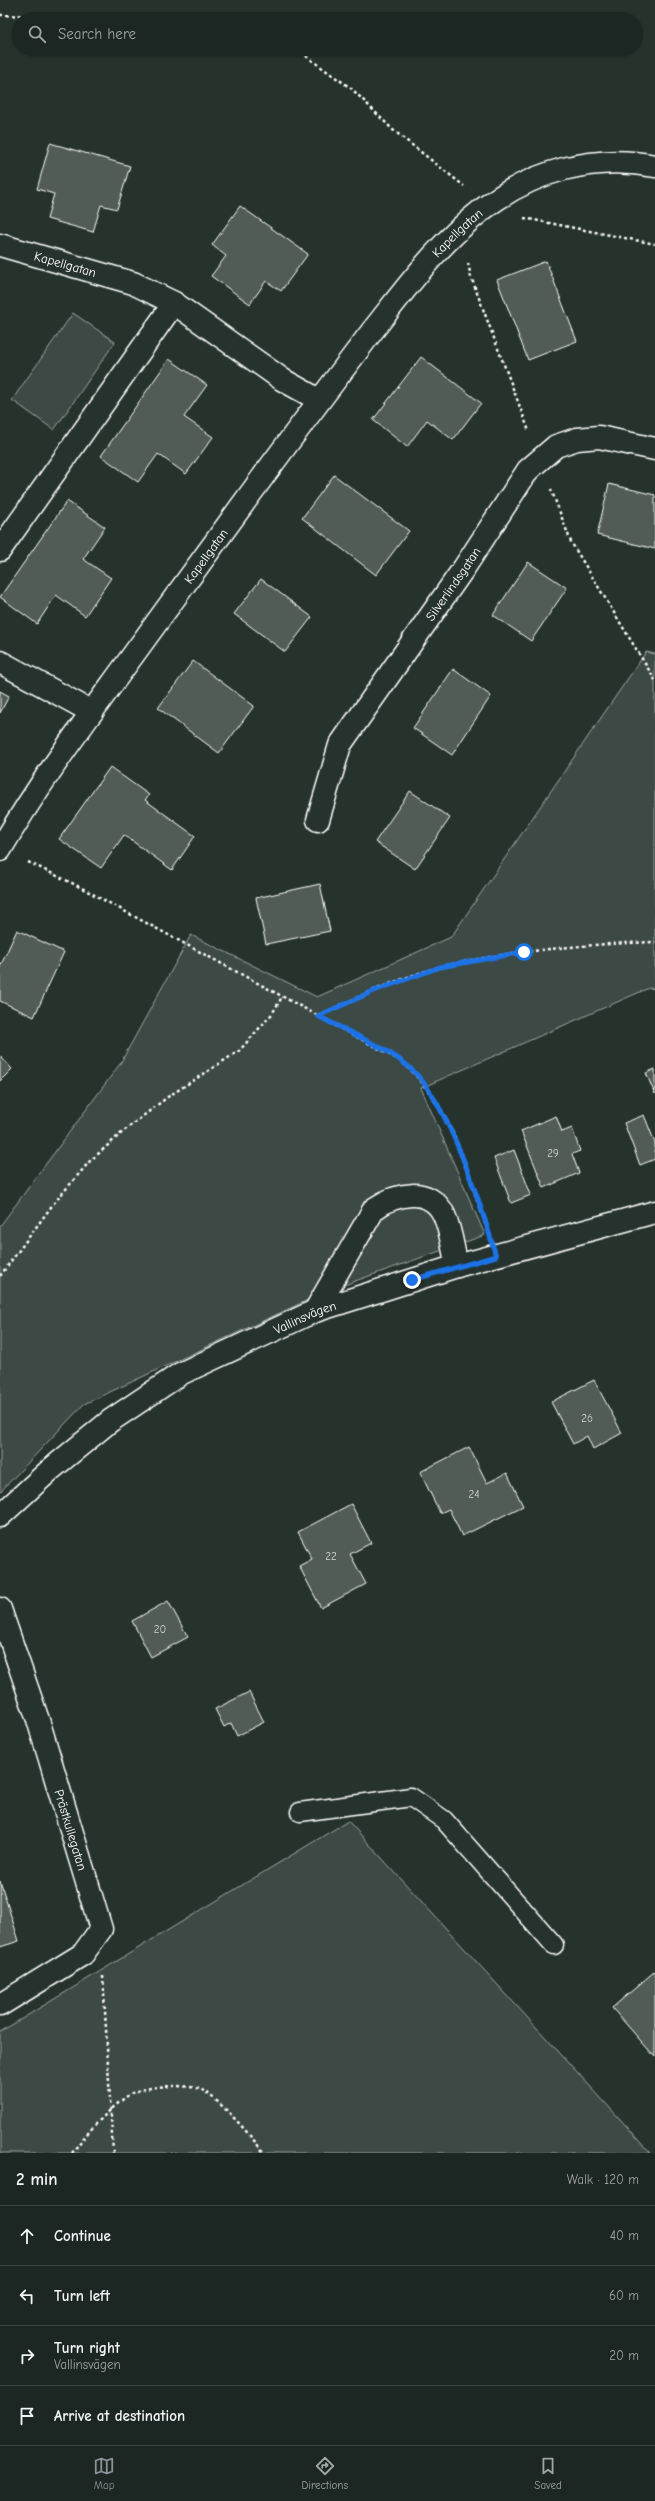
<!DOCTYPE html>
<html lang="en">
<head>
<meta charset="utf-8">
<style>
  body { margin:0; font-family:"Comic Neue",sans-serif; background:#252e2a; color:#f1f3f6 }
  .stop { position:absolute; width:12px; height:12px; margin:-9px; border:3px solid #1a73e8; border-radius:50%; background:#fff }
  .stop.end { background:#1a73e8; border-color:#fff; box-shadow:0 1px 4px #0008 }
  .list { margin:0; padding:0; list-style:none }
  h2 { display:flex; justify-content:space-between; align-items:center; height:52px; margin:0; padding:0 16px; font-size:17px }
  h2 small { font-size:13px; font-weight:400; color:#a0a5a5 }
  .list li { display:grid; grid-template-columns:26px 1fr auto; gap:12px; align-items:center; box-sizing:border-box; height:60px; padding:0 16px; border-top:1px solid #3a4340 }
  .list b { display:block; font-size:15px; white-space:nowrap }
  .list p { margin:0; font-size:13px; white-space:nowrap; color:#a0a5a5 }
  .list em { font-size:13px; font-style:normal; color:#a0a5a5 }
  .icon { flex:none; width:22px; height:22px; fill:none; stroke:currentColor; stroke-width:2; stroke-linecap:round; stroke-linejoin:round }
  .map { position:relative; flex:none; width:655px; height:2153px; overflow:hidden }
  .search { position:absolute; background:#1c2622; box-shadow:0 1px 3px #0004; left:12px; right:12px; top:12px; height:44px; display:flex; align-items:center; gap:10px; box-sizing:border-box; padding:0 14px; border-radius:22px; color:#a0a5a5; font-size:15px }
  .sheet { height:292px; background:#1c2622 }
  nav { display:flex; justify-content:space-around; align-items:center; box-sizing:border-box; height:56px; border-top:1px solid #3a4340; background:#1c2622; font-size:11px; color:#a0a5a5 }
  nav a { display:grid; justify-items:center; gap:2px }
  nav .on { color:#8c9099 }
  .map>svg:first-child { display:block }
  .green { fill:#3e4944; stroke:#9ea4a2 }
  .building { fill:#515c57; stroke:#fff }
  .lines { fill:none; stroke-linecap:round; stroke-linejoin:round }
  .lane-casing { stroke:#fff; stroke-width:21 }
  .street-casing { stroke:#fff; stroke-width:25 }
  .path { stroke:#fff; stroke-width:2.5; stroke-dasharray:3 3; stroke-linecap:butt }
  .lane { stroke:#26332d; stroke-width:18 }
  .street { stroke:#26332d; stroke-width:22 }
  .route { stroke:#1a73e8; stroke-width:5 }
  .labels { text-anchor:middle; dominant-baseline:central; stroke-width:3; stroke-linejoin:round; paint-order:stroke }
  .number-label { font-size:11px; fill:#d4d6d5 }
  .street-label { font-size:13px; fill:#fff; stroke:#26332d }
</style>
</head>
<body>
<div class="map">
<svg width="655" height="2153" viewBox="0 0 655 2153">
  <rect width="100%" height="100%" fill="#26332d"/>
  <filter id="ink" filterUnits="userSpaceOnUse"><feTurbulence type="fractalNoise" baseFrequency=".025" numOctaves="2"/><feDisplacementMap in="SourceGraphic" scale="8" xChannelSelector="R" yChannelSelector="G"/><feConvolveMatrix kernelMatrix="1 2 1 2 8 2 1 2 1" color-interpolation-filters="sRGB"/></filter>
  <g filter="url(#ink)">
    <path class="green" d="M 73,313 L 115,342 L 54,430 L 12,400 Z
      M 646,652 L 655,654 L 655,989 L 649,988 L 421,1088 L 485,1235 L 327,1291 L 84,1404 L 0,1492 L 0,1226 L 120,1064 L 191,935 L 317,997 L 451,937 Z
      M 348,1821 L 651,2153 L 0,2153 L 0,2032 Z"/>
    <path class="building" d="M 50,143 L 130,166 L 117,209 L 101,205 L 93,232 L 47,219 L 54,194 L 37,189 Z
      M 240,206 L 308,254 L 281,291 L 266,281 L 250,304 L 211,276 L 226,256 L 212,245 Z
      M 546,261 L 577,341 L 528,360 L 497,280 Z
      M 421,357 L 481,403 L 453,440 L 427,420 L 407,447 L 373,420 Z
      M 169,359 L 207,385 L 184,417 L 213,437 L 186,474 L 158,454 L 138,482 L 101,456 Z
      M 334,475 L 409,531 L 376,575 L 302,518 Z
      M 609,484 L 655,495 L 655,549 L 597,535 Z
      M 67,501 L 105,527 L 83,559 L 111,578 L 85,616 L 56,595 L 37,624 L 0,597 Z
      M 528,562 L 567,588 L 531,641 L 493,615 Z
      M 261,579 L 312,617 L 285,652 L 234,614 Z
      M 193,661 L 254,706 L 219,753 L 158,708 Z
      M 453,669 L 491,696 L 452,755 L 413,728 Z
      M 0,691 L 9,696 L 0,713 Z
      M 110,767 L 149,795 L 145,800 L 195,836 L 172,870 L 124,835 L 101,868 L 59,839 Z
      M 410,791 L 450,818 L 415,869 L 375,842 Z
      M 320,884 L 330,931 L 266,944 L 256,898 Z
      M 17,930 L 64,952 L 34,1017 L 0,1001 L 0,967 Z
      M 0,1056 L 12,1069 L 0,1081 Z
      M 655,1069 L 655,1094 L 646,1073 Z
      M 644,1115 L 655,1143 L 655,1159 L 640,1165 L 624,1123 Z
      M 556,1116 L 562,1132 L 572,1128 L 580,1151 L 572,1154 L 579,1173 L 544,1188 L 521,1131 Z
      M 514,1150 L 531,1195 L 511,1203 L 494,1158 Z
      M 594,1380 L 622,1433 L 593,1449 L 587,1436 L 573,1444 L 551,1402 Z
      M 469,1447 L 487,1483 L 507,1473 L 523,1506 L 462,1536 L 449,1509 L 440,1513 L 420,1472 Z
      M 351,1504 L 371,1543 L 350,1554 L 366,1584 L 321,1608 L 299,1566 L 312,1559 L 298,1532 Z
      M 168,1601 L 188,1637 L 151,1657 L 132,1621 Z
      M 249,1692 L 264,1722 L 237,1736 L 231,1723 L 224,1727 L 215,1709 Z
      M 0,1881 L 19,1941 L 0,1947 Z
      M 655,1971 L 655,2057 L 612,2008 Z"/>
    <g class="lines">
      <g class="lane-casing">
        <path id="lane" d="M 300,1812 L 411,1797 L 444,1820 L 554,1945"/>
      </g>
      <g class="street-casing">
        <g id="street">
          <path id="s1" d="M 0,245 L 133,283 L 174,303 L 283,380 L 319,400"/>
          <path d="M 0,550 L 174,303"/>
          <path d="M 0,662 L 92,712"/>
          <path id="s2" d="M 318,820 L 340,745 L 464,568 L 528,470 L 556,446 L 577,439 L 599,437 L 655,449"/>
          <path id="s3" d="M 0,850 C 36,788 78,731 120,673 C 164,613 208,553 251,493 C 291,438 332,384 373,330 C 407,287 439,243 483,209 C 532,171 594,154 655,166"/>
          <path d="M 315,1311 L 374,1209 C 395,1194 430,1185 444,1215 C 451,1230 453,1250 457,1266"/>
          <path id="s4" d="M 0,1516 L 50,1470 L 110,1421 L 180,1374 L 315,1311 L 457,1266 L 655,1212"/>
          <path id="s5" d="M 0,1609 L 39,1723 L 101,1929 L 83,1954 L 0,2005"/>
        </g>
      </g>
      <path class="path" d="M 0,15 L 154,19
        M 296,49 L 352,89 L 393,130 L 464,186
        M 524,218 L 655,244
        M 468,263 L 471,277 L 529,431
        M 551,489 L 571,542 L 655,680
        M 28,862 L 76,885 L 400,1060 C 449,1100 466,1169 487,1227
        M 318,1016 C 358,998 399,977 442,967 C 511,951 584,944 655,942
        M 0,1276 L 54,1203 L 90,1161 L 125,1130 L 169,1096 L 239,1051 L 272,1014 L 282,997
        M 103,1976 L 113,2153
        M 72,2153 C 87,2132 109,2109 130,2094 C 143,2086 188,2083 202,2090 C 219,2099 252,2137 264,2153"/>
      <use href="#lane" class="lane"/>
      <use href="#street" class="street"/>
    </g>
  </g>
  <g class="lines" filter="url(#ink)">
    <path class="route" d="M 412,1280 L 496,1256 C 482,1208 448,1102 412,1070 C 388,1047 347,1032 318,1016 L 374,991 L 440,967 L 524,952"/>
  </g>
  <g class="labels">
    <g class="number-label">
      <text x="553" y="1153">29</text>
      <text x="587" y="1418">26</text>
      <text x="474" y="1494">24</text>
      <text x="331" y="1556">22</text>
      <text x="160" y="1629">20</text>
    </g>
    <g class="street-label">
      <text stroke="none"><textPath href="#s3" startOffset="769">Kapellgatan</textPath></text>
      <text stroke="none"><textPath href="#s1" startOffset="68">Kapellgatan</textPath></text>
      <text stroke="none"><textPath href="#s3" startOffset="359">Kapellgatan</textPath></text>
      <text stroke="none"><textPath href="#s2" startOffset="275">Silverlindsgatan</textPath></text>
      <text stroke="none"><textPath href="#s4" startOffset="367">Vallinsvägen</textPath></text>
      <text stroke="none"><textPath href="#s5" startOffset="232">Prästkullegatan</textPath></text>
    </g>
  </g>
</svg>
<div class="stop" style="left:524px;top:952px"></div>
<div class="stop end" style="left:412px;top:1280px"></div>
<div class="search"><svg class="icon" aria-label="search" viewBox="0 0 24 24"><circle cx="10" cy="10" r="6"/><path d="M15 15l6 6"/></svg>Search here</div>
</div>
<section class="sheet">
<h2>2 min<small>Walk · 120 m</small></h2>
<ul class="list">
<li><svg class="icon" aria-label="ahead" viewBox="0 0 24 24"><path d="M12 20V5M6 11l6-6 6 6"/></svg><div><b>Continue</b></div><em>40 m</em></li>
<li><svg class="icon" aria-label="left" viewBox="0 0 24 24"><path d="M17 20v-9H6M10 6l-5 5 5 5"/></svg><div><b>Turn left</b></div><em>60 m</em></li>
<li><svg class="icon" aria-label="right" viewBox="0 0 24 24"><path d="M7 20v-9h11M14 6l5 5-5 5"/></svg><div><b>Turn right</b><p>Vallinsvägen</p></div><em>20 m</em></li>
<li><svg class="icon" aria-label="arrive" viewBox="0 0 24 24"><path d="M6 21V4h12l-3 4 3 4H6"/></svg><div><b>Arrive at destination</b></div></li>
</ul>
</section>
<nav>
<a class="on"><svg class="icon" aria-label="map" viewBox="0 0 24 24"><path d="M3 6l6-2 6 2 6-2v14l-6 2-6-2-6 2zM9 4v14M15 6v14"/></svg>Map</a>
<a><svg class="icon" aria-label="directions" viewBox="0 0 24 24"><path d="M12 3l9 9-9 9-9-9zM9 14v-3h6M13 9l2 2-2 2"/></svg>Directions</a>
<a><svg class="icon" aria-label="saved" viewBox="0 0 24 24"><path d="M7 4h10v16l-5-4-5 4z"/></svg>Saved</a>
</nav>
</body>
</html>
